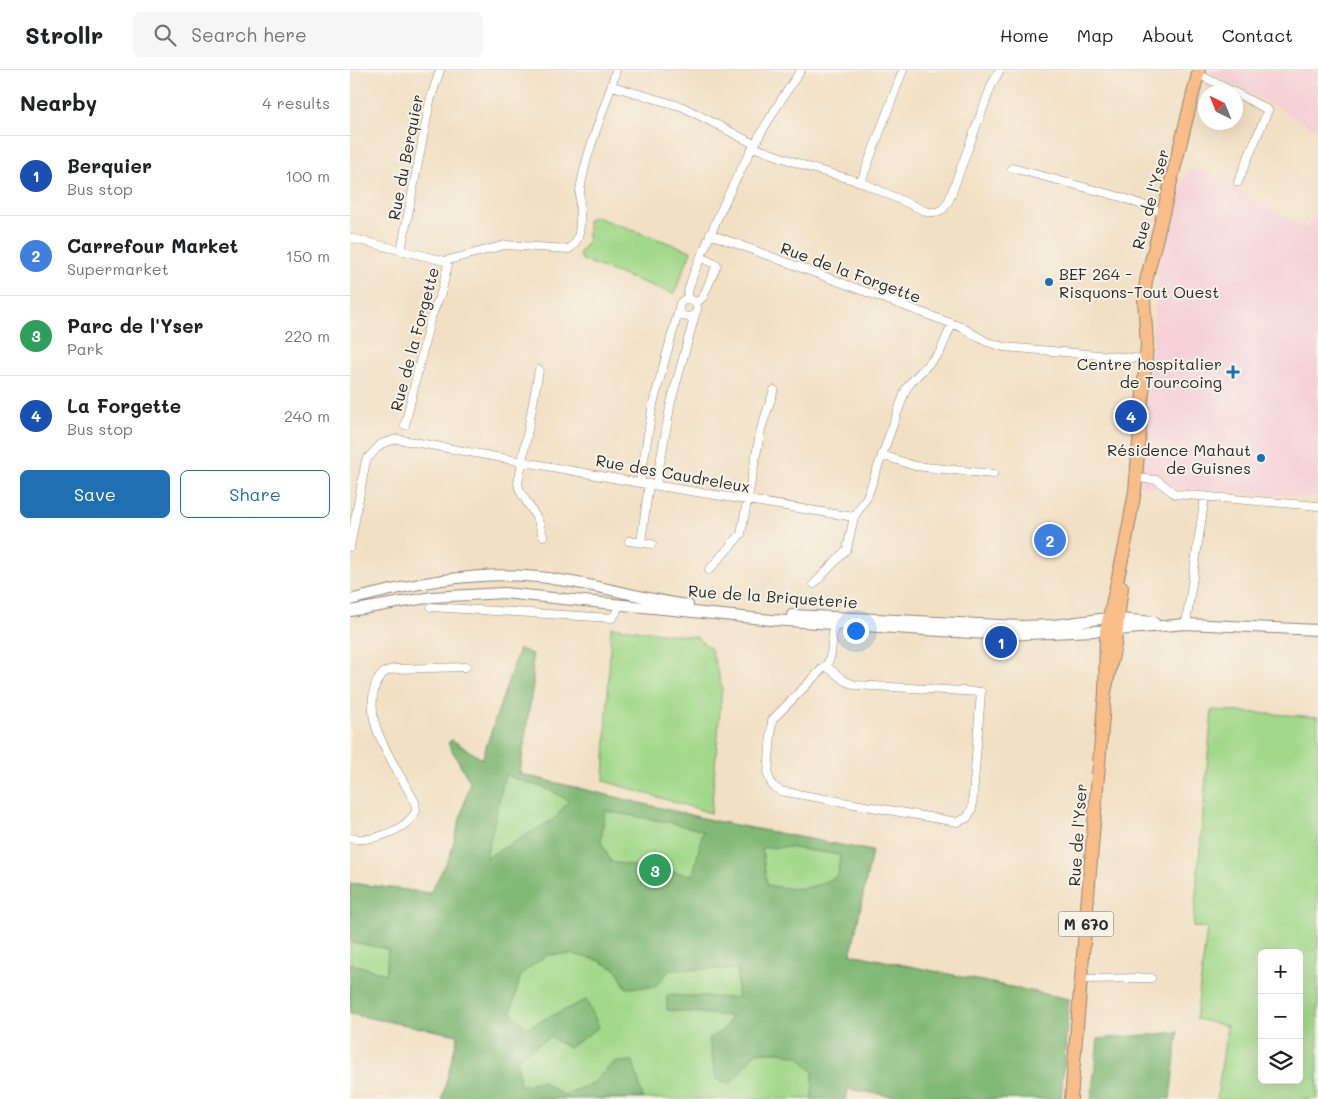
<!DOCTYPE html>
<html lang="en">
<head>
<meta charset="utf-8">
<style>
  body { margin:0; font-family:Mali,sans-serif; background:#f6f6f6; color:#202124 }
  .controls { position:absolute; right:15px; bottom:15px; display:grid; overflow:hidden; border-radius:8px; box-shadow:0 5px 20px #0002 }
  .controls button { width:45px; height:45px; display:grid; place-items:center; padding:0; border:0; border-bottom:1px solid #e0e0e0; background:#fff; color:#202124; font:25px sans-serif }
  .compass { position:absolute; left:848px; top:15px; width:45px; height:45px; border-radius:50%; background:#fff; box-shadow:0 5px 20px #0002; rotate:317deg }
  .you { position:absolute; left:505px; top:560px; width:18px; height:18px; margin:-12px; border:4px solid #fff; border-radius:50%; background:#1a73e8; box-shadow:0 0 0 8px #1a73e833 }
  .badge { display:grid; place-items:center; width:32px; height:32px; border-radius:50%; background:#1f6fb2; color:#fff; font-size:16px; font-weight:700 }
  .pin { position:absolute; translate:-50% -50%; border:2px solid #fff; box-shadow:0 1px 5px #0006 }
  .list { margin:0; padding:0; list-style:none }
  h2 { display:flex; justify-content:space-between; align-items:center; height:65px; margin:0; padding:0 20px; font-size:21px }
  h2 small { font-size:16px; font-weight:400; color:#757577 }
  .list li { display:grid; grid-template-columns:32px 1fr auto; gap:15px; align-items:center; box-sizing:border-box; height:80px; padding:0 20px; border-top:1px solid #e0e0e0 }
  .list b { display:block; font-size:19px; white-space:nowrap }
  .list p { margin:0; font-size:16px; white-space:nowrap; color:#757577 }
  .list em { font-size:16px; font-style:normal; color:#757577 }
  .actions { display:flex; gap:10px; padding:15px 20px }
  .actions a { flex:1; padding:11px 0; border:1px solid #1f6fb2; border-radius:8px; text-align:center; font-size:18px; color:#1f6fb2 }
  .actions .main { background:#1f6fb2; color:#fff }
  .icon { flex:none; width:28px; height:28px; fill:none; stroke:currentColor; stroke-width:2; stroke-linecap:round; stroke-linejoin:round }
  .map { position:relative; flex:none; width:968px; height:1029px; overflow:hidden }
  header { display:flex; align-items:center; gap:30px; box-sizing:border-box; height:70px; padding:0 25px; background:#fff; border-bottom:1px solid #e0e0e0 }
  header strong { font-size:24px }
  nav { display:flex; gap:28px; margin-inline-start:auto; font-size:18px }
  .search { width:350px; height:45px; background:#f6f6f6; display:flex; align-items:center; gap:12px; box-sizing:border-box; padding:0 18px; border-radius:8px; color:#757577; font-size:19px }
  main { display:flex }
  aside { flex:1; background:#fff }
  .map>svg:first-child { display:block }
  .built { fill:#f6cfd7 }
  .green { fill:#a1d889; stroke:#66825a; fill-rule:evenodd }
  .forest { fill:#80b875; stroke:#567250; fill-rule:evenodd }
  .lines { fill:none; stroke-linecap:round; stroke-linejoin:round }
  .minor-casing { stroke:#8e8678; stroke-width:9 }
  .tertiary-casing { stroke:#8e8678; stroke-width:12 }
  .primary-casing { stroke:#8e8678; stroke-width:14 }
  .minor { stroke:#fff; stroke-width:8 }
  .tertiary { stroke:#fff; stroke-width:10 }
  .primary { stroke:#f8bd89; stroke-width:12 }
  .poi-dot { fill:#1f6fb2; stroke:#f7f3e8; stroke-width:2 }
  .labels { text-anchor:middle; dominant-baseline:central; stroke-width:4; stroke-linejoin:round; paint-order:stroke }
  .shield { fill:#f7f3e8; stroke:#686764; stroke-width:1 }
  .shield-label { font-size:15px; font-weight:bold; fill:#2b2b2b }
  .street-label { font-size:16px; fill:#2b2b2b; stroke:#f7f3e8 }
  .poi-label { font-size:16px; fill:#2b2b2b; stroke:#f7f3e8; text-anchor:end }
</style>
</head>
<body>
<header>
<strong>Strollr</strong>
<div class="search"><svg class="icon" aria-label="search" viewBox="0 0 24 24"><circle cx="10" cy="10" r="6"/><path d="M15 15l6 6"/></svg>Search here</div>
<nav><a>Home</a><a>Map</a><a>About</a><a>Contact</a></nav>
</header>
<main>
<aside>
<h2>Nearby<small>4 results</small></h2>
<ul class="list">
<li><span class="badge" style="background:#1a4fb4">1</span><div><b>Berquier</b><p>Bus stop</p></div><em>100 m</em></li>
<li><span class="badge" style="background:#3f7fe0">2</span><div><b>Carrefour Market</b><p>Supermarket</p></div><em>150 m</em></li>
<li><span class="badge" style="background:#2e9e5b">3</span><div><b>Parc de l'Yser</b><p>Park</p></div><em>220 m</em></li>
<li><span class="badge" style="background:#1a4fb4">4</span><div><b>La Forgette</b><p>Bus stop</p></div><em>240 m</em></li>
</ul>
<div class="actions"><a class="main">Save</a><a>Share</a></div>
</aside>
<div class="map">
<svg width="968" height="1029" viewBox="0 0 968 1029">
  <rect width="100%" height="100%" fill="#f7f3e8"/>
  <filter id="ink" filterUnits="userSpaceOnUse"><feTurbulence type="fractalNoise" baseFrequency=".02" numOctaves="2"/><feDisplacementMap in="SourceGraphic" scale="10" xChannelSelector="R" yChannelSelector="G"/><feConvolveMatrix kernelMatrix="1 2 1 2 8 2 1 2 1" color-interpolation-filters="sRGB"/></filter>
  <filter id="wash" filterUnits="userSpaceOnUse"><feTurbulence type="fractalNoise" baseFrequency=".0096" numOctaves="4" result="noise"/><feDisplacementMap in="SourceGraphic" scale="20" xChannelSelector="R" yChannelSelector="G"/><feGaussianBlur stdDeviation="1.12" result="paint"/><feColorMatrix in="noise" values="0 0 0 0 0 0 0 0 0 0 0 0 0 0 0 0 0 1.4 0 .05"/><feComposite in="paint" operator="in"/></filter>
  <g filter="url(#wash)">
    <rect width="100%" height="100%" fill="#f2e0c4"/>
    <path class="built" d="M 858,0 L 968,0 L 968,60 Z
      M 837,100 L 853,101 L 956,158 L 968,142 L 968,427 L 788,416 L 810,189 Z"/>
    <path class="green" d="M 246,147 L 341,181 L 324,224 L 232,190 L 229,184 L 238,171 L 238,149 Z
      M 261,557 L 346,567 L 361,579 L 372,617 L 361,743 L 254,711 Z
      M 169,579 L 182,584 L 183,614 L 170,704 L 365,751 L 522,781 L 501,884 L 719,929 L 711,1029 L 561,1029 L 498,1019 L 496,1029 L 92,1029 L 108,965 L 0,944 L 0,813 L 80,823 L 100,786 L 120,712 L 98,673 L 102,670 L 132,689 Z
      M 862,640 L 968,647 L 968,1029 L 867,1029 L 877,956 L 846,949 L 857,858 L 843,857 ZM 912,883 L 949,883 L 949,1010 L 912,1010 Z"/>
    <path class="forest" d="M 169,579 L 182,584 L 183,614 L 169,704 L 365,751 L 522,781 L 501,884 L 719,929 L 711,1029 L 561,1029 L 498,1019 L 496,1029 L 462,1029 L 463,1002 L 449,987 L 431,982 L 406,982 L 380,1014 L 366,1009 L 359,969 L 375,958 L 381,946 L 317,940 L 317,925 L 387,928 L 388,899 L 320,900 L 305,917 L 276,918 L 267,900 L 248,890 L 222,884 L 197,885 L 171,904 L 161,942 L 176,958 L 236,930 L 249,957 L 219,978 L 200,967 L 167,988 L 170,1015 L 192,1011 L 213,1025 L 243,1013 L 264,992 L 283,991 L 293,1028 L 92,1029 L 108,965 L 0,944 L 0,893 L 36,904 L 38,879 L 0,872 L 0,813 L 80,823 L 100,786 L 120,712 L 98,673 L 102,670 L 132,689 ZM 155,705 L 200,720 L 219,731 L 204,749 L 136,788 ZM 255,741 L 318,752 L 353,761 L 343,805 L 261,792 L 251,772 ZM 436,777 L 490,785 L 488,805 C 461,820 448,821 417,815 L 412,778 Z
      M 828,962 L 820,1029 L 741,1029 L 748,969 Z"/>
  </g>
  <g filter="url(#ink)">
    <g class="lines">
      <g class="minor-casing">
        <path id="minor" d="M 848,4 L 884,22
          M 262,16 L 333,37 L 404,74
          M 886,23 L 918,40 L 888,112
          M 403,77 L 461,98 L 511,112 L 577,142 C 588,143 594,141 599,130 L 642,14 L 650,0
          M 662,98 L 771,127 L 814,143
          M 511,112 L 553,0
          M 360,164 L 611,257 L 637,272 L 654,277 L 796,289
          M 0,168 L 95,191 L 155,175 L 219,179 C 236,168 228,139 230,121 C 236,80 255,40 266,0
          M 51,181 L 80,31 L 90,0
          M329 238a9 9 0 1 1 18 0a9 9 0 1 1-18 0Z
          M 337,229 C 339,210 349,192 356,175 C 381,113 413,55 451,0
          M 346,233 L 353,227 L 367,195 L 351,187
          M 189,300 L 168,414 L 170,421 L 188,450 L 193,466
          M 55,355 L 80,250 L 92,220 L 99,190
          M 532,385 L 565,396 L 643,404
          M 786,408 L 807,410 L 825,424 L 968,436
          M 290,413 L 303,334 L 329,239
          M 306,415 L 321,332 L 345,245
          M 279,471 L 302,474
          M 291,472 L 299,414
          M 0,477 L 16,390 L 31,374 L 47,369 L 290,413 L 504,447 L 517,427 L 556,319 L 562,311 L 590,282 L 602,254
          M 359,500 L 391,464 L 411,359 L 424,320
          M 464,514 L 497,479 L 504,447
          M 81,537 L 262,548 L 266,543 L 269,534
          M 836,554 L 855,426
          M 476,596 L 495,611 L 505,615 L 631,622 L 622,739 L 617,748 L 607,752 L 430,721 L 422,715 L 418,705 L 422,650 L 478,593 L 481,584 L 484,550
          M 0,768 C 20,773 56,761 66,741 L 65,732 C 52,708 35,683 26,657 C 20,638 20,602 44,599 L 116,597
          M 731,909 L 801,908"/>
      </g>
      <g class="tertiary-casing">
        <path id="tertiary" d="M 0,530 C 62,514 125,500 188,507 C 239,512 288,528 338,535
          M 0,541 L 82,527 L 154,523 L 422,550 L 653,565 L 767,560 L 836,554 L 968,560
          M 442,545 L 671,556 L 704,555 L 758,548 L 804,552"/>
      </g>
      <g class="primary-casing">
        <path id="primary" d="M 755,622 L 756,561 L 775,476 L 785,421 L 797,274 L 794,230 L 796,211 L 849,0
          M 721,1029 L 755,622 L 765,575 L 772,517"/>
      </g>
      <use href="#minor" class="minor"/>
      <use href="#tertiary" class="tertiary"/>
      <use href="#primary" class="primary"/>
    </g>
  </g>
  <g class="poi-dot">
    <circle cx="699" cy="212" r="5"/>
    <path d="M880.5 294.5h5v5h5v5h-5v5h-5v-5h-5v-5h5z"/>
    <circle cx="911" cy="388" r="5"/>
  </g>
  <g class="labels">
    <rect class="shield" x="708.5" y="841.5" width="55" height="25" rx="4"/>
    <g class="shield-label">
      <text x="736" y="854">M 670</text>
    </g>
    <g class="street-label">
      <text transform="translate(55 87) rotate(-79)">Rue du Berquier</text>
      <text transform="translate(800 129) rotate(-75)">Rue de l'Yser</text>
      <text transform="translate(501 202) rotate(20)">Rue de la Forgette</text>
      <text transform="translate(64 269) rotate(-75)">Rue de la Forgette</text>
      <text transform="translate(323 403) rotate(10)">Rue des Caudreleux</text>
      <text transform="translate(423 526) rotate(4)">Rue de la Briqueterie</text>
      <text transform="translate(727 765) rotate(-86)">Rue de l'Yser</text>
    </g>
    <g class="poi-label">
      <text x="709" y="203" text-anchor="start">BEF 264 -<tspan x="709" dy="18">Risquons-Tout Ouest</tspan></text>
      <text x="872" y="293">Centre hospitalier<tspan x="872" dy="18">de Tourcoing</tspan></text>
      <text x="901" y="379">Résidence Mahaut<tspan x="901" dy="18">de Guisnes</tspan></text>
    </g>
  </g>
</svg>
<div class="controls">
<button>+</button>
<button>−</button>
<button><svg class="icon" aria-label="layers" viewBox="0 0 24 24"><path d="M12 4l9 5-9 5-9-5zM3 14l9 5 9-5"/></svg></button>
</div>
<svg class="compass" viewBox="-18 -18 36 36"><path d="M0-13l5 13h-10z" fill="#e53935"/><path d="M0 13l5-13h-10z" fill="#757577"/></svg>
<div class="you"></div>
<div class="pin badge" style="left:651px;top:572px;background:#1a4fb4">1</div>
<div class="pin badge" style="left:700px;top:470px;background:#3f7fe0">2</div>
<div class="pin badge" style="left:305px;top:800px;background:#2e9e5b">3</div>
<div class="pin badge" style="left:781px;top:346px;background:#1a4fb4">4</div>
</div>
</main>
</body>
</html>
